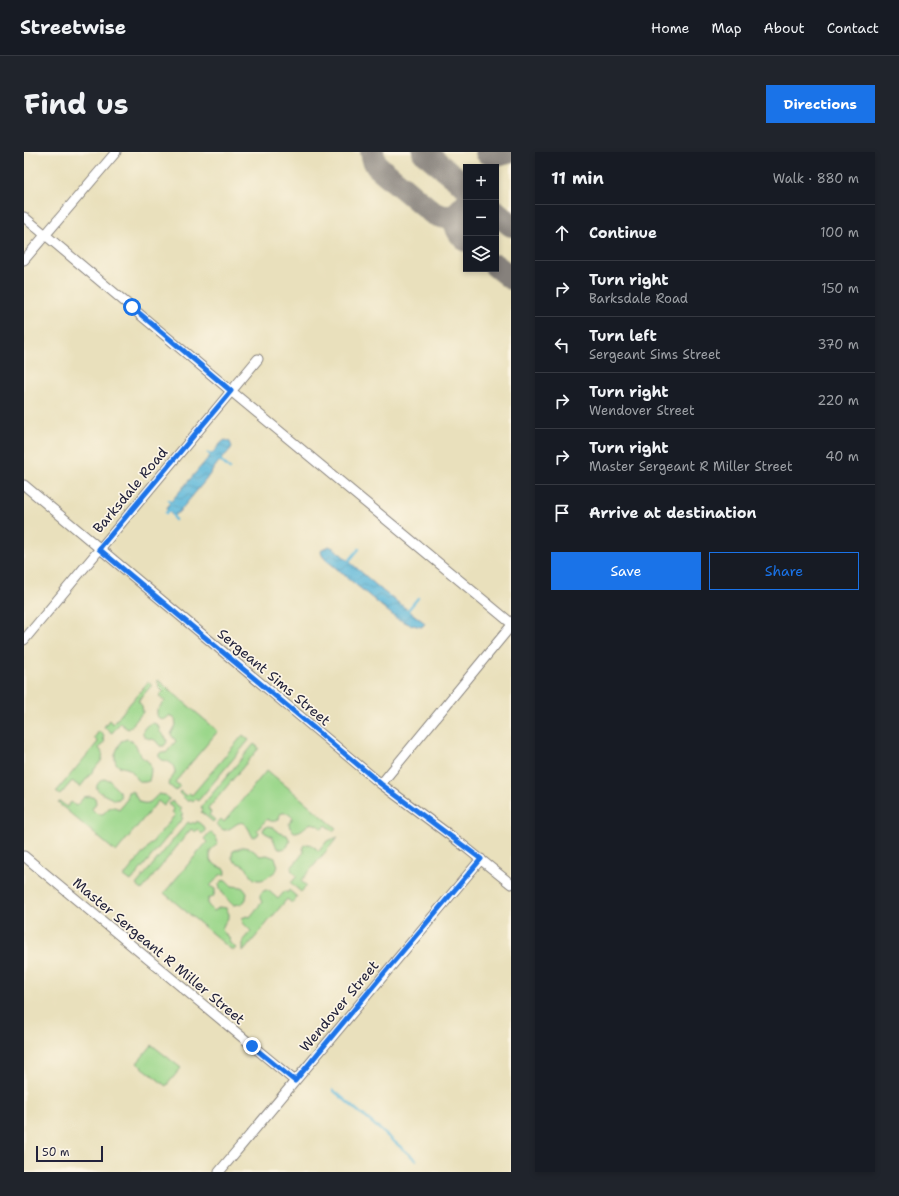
<!DOCTYPE html>
<html lang="en">
<head>
<meta charset="utf-8">
<style>
  body { margin:0; font-family:"Shantell Sans",sans-serif; background:#20242c; color:#f1f3f6 }
  .controls { position:absolute; right:12px; top:12px; display:grid; overflow:hidden; border-radius:0px; box-shadow:0 2px 6px #0003 }
  .controls button { width:36px; height:36px; display:grid; place-items:center; padding:0; border:0; border-bottom:1px solid #363941; background:#171b24; color:#f1f3f6; font:20px sans-serif }
  .scale { position:absolute; left:12px; bottom:10px; width:67px; box-sizing:border-box; padding-left:4px; border:2px solid #22223b; border-top:0; font-size:11px; line-height:14px; white-space:nowrap; color:#22223b; -webkit-text-stroke:3px #fcf5e5; paint-order:stroke }
  .stop { position:absolute; width:12px; height:12px; margin:-9px; border:3px solid #1a73e8; border-radius:50%; background:#fff }
  .stop.end { background:#1a73e8; border-color:#fff; box-shadow:0 1px 4px #0008 }
  .list { margin:0; padding:0; list-style:none }
  h2 { display:flex; justify-content:space-between; align-items:center; height:52px; margin:0; padding:0 16px; font-size:17px }
  h2 small { font-size:13px; font-weight:400; color:#9ea1a6 }
  .list li { display:grid; grid-template-columns:26px 1fr auto; gap:12px; align-items:center; box-sizing:border-box; height:56px; padding:0 16px; border-top:1px solid #363941 }
  .list b { display:block; font-size:15px; white-space:nowrap }
  .list p { margin:0; font-size:13px; white-space:nowrap; color:#9ea1a6 }
  .list em { font-size:13px; font-style:normal; color:#9ea1a6 }
  .actions { display:flex; gap:8px; padding:12px 16px }
  .actions a { flex:1; padding:9px 0; border:1px solid #1a73e8; border-radius:0px; text-align:center; font-size:14px; color:#1a73e8 }
  .actions .main { background:#1a73e8; color:#fff }
  .icon { flex:none; width:22px; height:22px; fill:none; stroke:currentColor; stroke-width:2; stroke-linecap:round; stroke-linejoin:round }
  .map { position:relative; flex:none; width:487px; height:1020px; overflow:hidden; border-radius:0px }
  header { display:flex; align-items:center; gap:24px; box-sizing:border-box; height:56px; padding:0 20px; background:#171b24; border-bottom:1px solid #363941 }
  header strong { font-size:19px }
  nav { display:flex; gap:22px; margin-inline-start:auto; font-size:14px }
  .intro { display:flex; align-items:center; justify-content:space-between; box-sizing:border-box; height:96px; padding:0 24px }
  h1 { margin:0; font-size:28px }
  .button { padding:10px 18px; border-radius:0px; background:#1a73e8; color:#fff; font-size:14px; font-weight:700 }
  main { display:flex; gap:24px; padding:0 24px }
  aside { flex:1; background:#171b24; border-radius:0px; box-shadow:0 2px 6px #0003 }
  .map>svg:first-child { display:block }
  .green { fill:#9bd78b; stroke:#5e7c63 }
  .water { fill:url(#water-waves); stroke:#3f6c8a }
  .lines { fill:none; stroke-linecap:round; stroke-linejoin:round }
  .stream { stroke:#5cb7da; stroke-width:2.5 }
  .taxiway { stroke:#86817c; stroke-width:24 }
  .street-casing { stroke:#86817c; stroke-width:11 }
  .street { stroke:#fff; stroke-width:9 }
  .route { stroke:#1a73e8; stroke-width:5 }
  .labels { text-anchor:middle; dominant-baseline:central; stroke-width:3.5; stroke-linejoin:round; paint-order:stroke }
  .street-label { font-size:14px; fill:#22223b; stroke:#fcf5e5 }
</style>
</head>
<body>
<header>
<strong>Streetwise</strong>
<nav><a>Home</a><a>Map</a><a>About</a><a>Contact</a></nav>
</header>
<div class="intro"><h1>Find us</h1><a class="button">Directions</a></div>
<main>
<div class="map">
<svg width="487" height="1020" viewBox="0 0 487 1020">
  <defs>
    <pattern id="water-waves" width="16" height="10" patternUnits="userSpaceOnUse"><rect width="16" height="10" fill="#5cb7da"/><path d="M0 5q4-4 8 0t8 0" fill="none" stroke="#4c94b2"/></pattern>
  </defs>
  <rect width="100%" height="100%" fill="#fcf5e5"/>
  <filter id="ink" filterUnits="userSpaceOnUse"><feTurbulence type="fractalNoise" baseFrequency=".025" numOctaves="2"/><feDisplacementMap in="SourceGraphic" scale="8" xChannelSelector="R" yChannelSelector="G"/><feConvolveMatrix kernelMatrix="1 2 1 2 8 2 1 2 1" color-interpolation-filters="sRGB"/></filter>
  <filter id="wash" filterUnits="userSpaceOnUse"><feTurbulence type="fractalNoise" baseFrequency=".012" numOctaves="4" result="noise"/><feDisplacementMap in="SourceGraphic" scale="16" xChannelSelector="R" yChannelSelector="G"/><feGaussianBlur stdDeviation="0.9" result="paint"/><feColorMatrix in="noise" values="0 0 0 0 0 0 0 0 0 0 0 0 0 0 0 0 0 1.4 0 .05"/><feComposite in="paint" operator="in"/></filter>
  <g filter="url(#wash)">
    <rect width="100%" height="100%" fill="#e9e0bc"/>
    <path class="green" d="M 134,528 L 194,579 L 151,630 L 156,634 L 152,639 L 145,633 L 146,629 L 151,621 C 151,613 146,609 138,608 L 135,605 L 135,602 L 137,600 L 142,601 L 152,589 L 147,583 L 148,580 L 152,573 L 151,567 L 146,563 C 141,568 138,570 133,564 L 133,558 L 141,549 L 135,544 L 139,539 L 135,536 L 134,531 L 133,530 Z
      M 124,530 L 128,533 L 114,549 L 118,554 L 119,560 L 105,577 L 102,576 L 96,571 L 88,581 L 80,575 L 85,568 L 89,572 Z
      M 129,571 L 134,573 L 136,580 L 142,586 L 143,590 L 140,594 L 136,594 L 131,588 C 128,587 124,587 121,585 C 115,579 123,572 129,571 Z
      M 75,579 L 80,584 L 79,587 L 81,589 L 75,596 C 78,600 80,604 77,609 L 56,635 L 48,629 L 36,643 L 32,640 L 74,590 L 70,586 Z
      M 219,583 L 225,588 L 174,649 L 171,647 L 169,649 L 166,647 L 164,650 L 155,641 L 156,639 L 162,644 L 165,641 L 168,643 Z
      M 103,587 C 115,591 111,596 117,604 C 120,608 124,607 126,613 C 128,618 126,624 125,629 C 121,630 119,631 115,629 C 110,627 111,620 105,617 C 100,614 92,617 91,607 C 90,601 95,595 97,589 Z
      M 230,592 L 235,596 L 184,657 L 187,660 L 185,663 L 191,668 L 189,670 L 177,660 L 179,658 L 177,655 Z
      M 243,618 L 312,676 L 309,679 L 302,673 L 299,677 C 282,663 284,680 270,680 L 266,676 L 265,672 L 269,666 C 265,662 262,659 256,662 L 255,667 C 250,670 247,670 243,667 L 233,678 L 235,680 L 234,683 L 230,685 L 228,684 C 217,657 211,679 200,678 C 197,677 195,674 192,672 L 197,667 L 200,670 Z
      M 79,627 L 86,628 C 88,631 89,634 92,636 C 96,640 98,641 95,647 L 90,648 C 84,643 62,639 79,627 Z
      M 107,639 L 109,640 L 115,650 C 127,654 127,648 135,642 L 141,643 L 146,647 L 140,654 L 134,649 L 92,700 L 34,651 L 35,650 L 38,651 L 43,655 L 47,650 L 52,654 L 60,645 L 66,644 L 71,646 L 72,651 L 68,657 L 73,662 L 79,662 C 84,657 86,652 95,657 L 104,646 L 103,644 L 104,640 Z
      M 148,649 L 158,657 L 156,659 L 159,662 L 157,664 L 159,666 L 107,729 L 100,724 L 151,663 L 148,660 L 150,658 L 145,652 Z
      M 173,669 L 182,677 L 178,682 L 173,677 L 171,680 L 167,677 L 118,738 L 112,733 L 164,670 L 167,672 L 169,670 L 171,672 Z
      M 245,674 L 249,675 L 256,681 L 263,683 L 266,689 L 263,695 C 250,702 253,690 247,684 C 244,682 242,682 239,679 L 240,676 Z
      M 186,680 L 192,685 L 194,691 L 186,699 L 186,708 L 193,714 L 201,717 L 202,719 L 201,722 L 196,723 L 186,734 L 191,737 L 191,740 L 189,745 L 184,747 L 184,753 L 190,759 L 196,755 L 202,756 L 205,762 L 205,765 L 200,772 L 198,778 L 202,783 L 206,787 L 205,790 L 212,796 L 209,799 L 140,741 L 183,690 L 180,687 Z
      M 314,685 L 277,729 L 283,734 L 277,740 L 267,731 L 273,724 L 268,719 L 267,716 L 280,700 L 279,697 L 279,694 C 285,689 290,695 295,699 L 303,689 Z
      M 219,695 L 226,696 L 236,704 L 243,703 L 251,706 L 254,714 L 252,719 C 247,722 242,728 236,728 C 226,729 227,719 220,714 C 214,710 205,711 209,699 Z
      M 202,728 L 208,734 L 218,735 L 223,741 L 222,747 L 220,750 L 216,752 L 209,753 C 204,749 195,737 195,732 L 198,729 Z
      M 242,738 L 245,739 L 254,747 L 261,739 L 263,741 L 265,738 L 273,745 L 268,751 L 263,747 L 219,800 L 219,788 L 227,779 L 219,771 L 218,766 L 223,764 L 226,765 L 238,750 C 234,745 236,740 242,738 Z
      M 128,893 L 157,916 L 142,934 L 113,911 Z"/>
    <path class="water" d="M 201,288 L 206,290 L 208,295 L 206,298 L 193,312 L 181,329 L 155,360 L 150,363 L 148,363 L 142,357 L 144,353 L 197,291 Z
      M 305,394 L 311,397 L 360,440 L 401,471 L 399,474 L 397,475 L 385,472 L 372,466 L 301,407 L 298,403 L 297,399 L 300,396 Z"/>
    <g class="lines">
      <path class="stream" d="M 184,301 L 187,303
        M 196,308 L 206,317
        M 144,348 L 146,350
        M 142,361 L 144,359
        M 149,363 L 151,368
        M 325,409 L 335,397
        M 384,458 L 394,446
        M 309,938 L 392,1008"/>
      <path class="taxiway" d="M 348,0 L 350,8 L 353,14 L 409,61 C 425,69 432,64 442,52
        M 400,0 L 439,32 L 442,33
        M 463,0 C 471,3 476,3 484,0
        M 435,60 C 431,73 431,78 442,88
        M 472,60 L 487,73
        M 472,114 L 487,126"/>
    </g>
  </g>
  <g filter="url(#ink)">
    <g class="lines">
      <g class="street-casing">
        <path id="street" d="M 0,65 L 207,239 L 487,471
          M 0,108 L 92,0
          M 0,333 L 357,632 L 435,690 L 487,732
          M 0,488 L 234,207
          M 357,632 L 487,474
          M 0,704 L 271,929
          M 195,1020 L 457,707"/>
      </g>
      <use href="#street" class="street"/>
    </g>
  </g>
  <g class="lines" filter="url(#ink)">
    <path class="route" d="M 108,155 L 207,239 L 75,397 L 357,632 L 457,707 L 361,820 L 271,929 L 228,894"/>
  </g>
  <g class="labels">
    <g class="street-label">
      <text transform="translate(106 338) rotate(-50)">Barksdale Road</text>
      <text transform="translate(250 525) rotate(40)">Sergeant Sims Street</text>
      <text transform="translate(135 799) rotate(40)">Master Sergeant R Miller Street</text>
      <text transform="translate(315 854) rotate(-50)">Wendover Street</text>
    </g>
  </g>
</svg>
<div class="controls">
<button>+</button>
<button>−</button>
<button><svg class="icon" aria-label="layers" viewBox="0 0 24 24"><path d="M12 4l9 5-9 5-9-5zM3 14l9 5 9-5"/></svg></button>
</div>
<div class="scale">50 m</div>
<div class="stop" style="left:108px;top:155px"></div>
<div class="stop end" style="left:228px;top:894px"></div>
</div>
<aside>
<h2>11 min<small>Walk · 880 m</small></h2>
<ul class="list">
<li><svg class="icon" aria-label="ahead" viewBox="0 0 24 24"><path d="M12 20V5M6 11l6-6 6 6"/></svg><div><b>Continue</b></div><em>100 m</em></li>
<li><svg class="icon" aria-label="right" viewBox="0 0 24 24"><path d="M7 20v-9h11M14 6l5 5-5 5"/></svg><div><b>Turn right</b><p>Barksdale Road</p></div><em>150 m</em></li>
<li><svg class="icon" aria-label="left" viewBox="0 0 24 24"><path d="M17 20v-9H6M10 6l-5 5 5 5"/></svg><div><b>Turn left</b><p>Sergeant Sims Street</p></div><em>370 m</em></li>
<li><svg class="icon" aria-label="right" viewBox="0 0 24 24"><path d="M7 20v-9h11M14 6l5 5-5 5"/></svg><div><b>Turn right</b><p>Wendover Street</p></div><em>220 m</em></li>
<li><svg class="icon" aria-label="right" viewBox="0 0 24 24"><path d="M7 20v-9h11M14 6l5 5-5 5"/></svg><div><b>Turn right</b><p>Master Sergeant R Miller Street</p></div><em>40 m</em></li>
<li><svg class="icon" aria-label="arrive" viewBox="0 0 24 24"><path d="M6 21V4h12l-3 4 3 4H6"/></svg><div><b>Arrive at destination</b></div></li>
</ul>
<div class="actions"><a class="main">Save</a><a>Share</a></div>
</aside>
</main>
</body>
</html>
